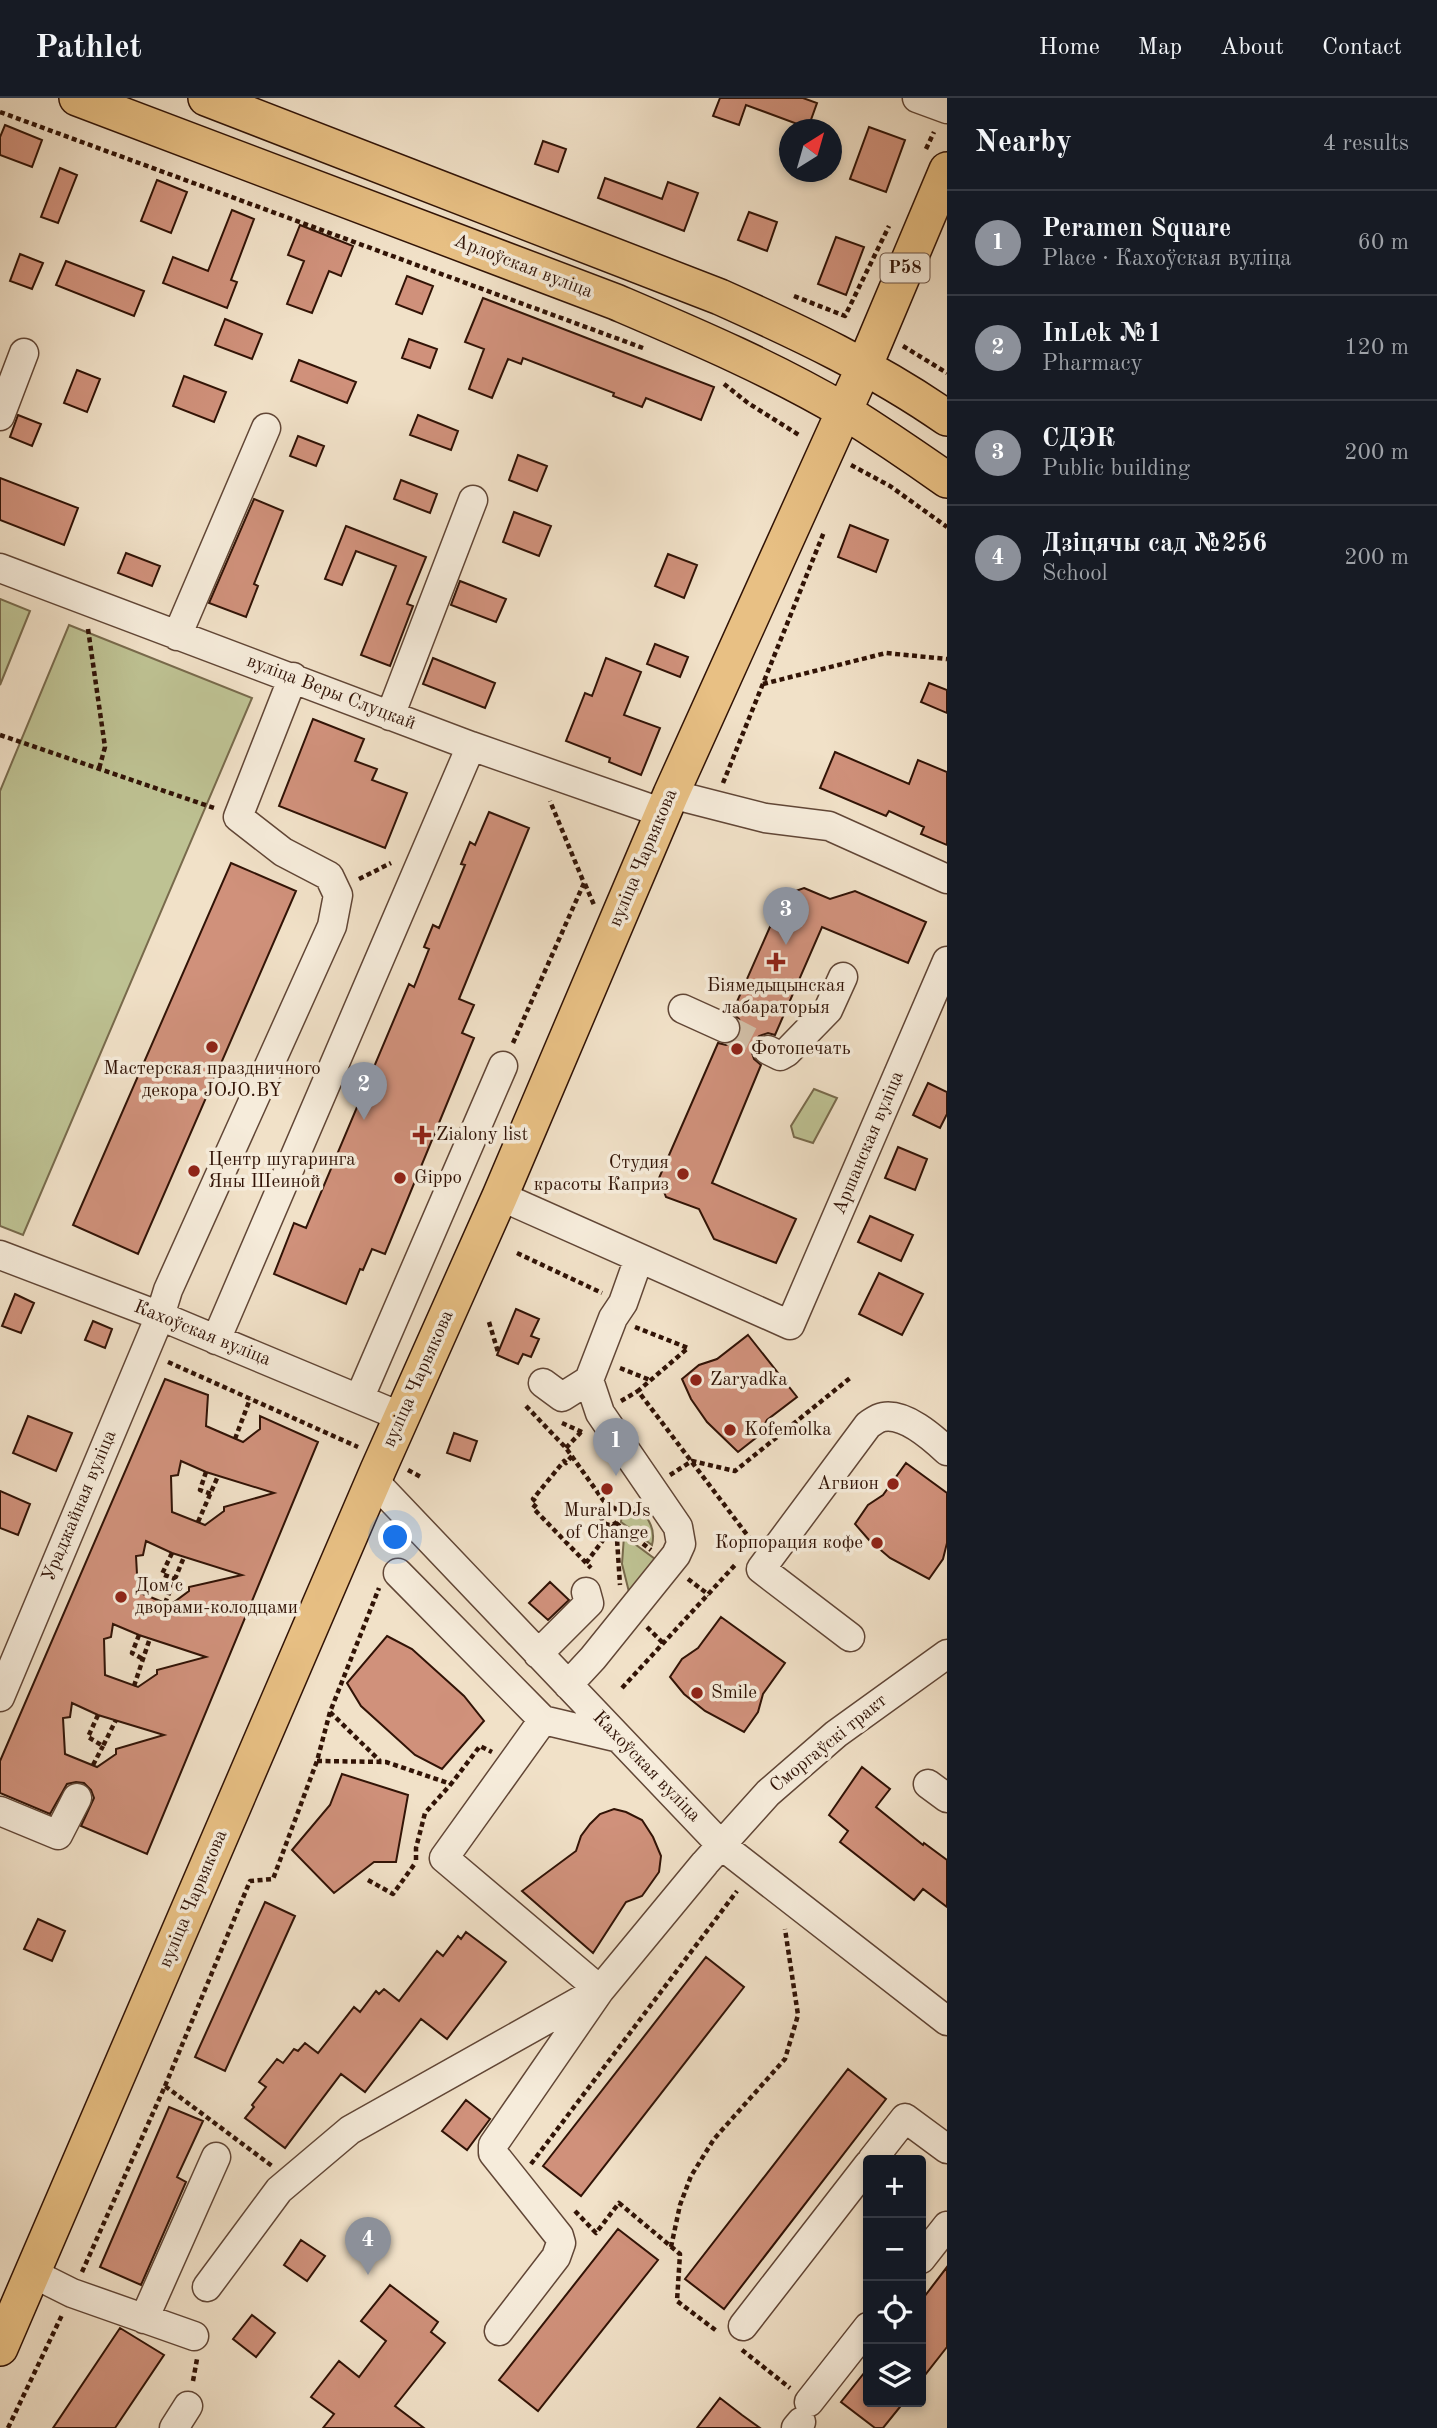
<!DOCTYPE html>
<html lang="en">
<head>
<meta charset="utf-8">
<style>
  body { margin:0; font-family:"Old Standard TT",serif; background:#242831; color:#f1f3f6 }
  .controls { position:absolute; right:21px; bottom:21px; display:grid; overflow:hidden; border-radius:7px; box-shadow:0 4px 10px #0003 }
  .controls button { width:63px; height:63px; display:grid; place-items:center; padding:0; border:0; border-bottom:2px solid #363941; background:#171b24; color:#f1f3f6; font:35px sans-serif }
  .compass { position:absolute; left:779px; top:21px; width:63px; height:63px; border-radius:50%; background:#171b24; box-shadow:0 4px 10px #0003; rotate:37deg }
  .you { position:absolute; left:396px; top:1440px; width:24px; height:24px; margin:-18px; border:5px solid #fff; border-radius:50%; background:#1a73e8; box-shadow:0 0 0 10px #1a73e833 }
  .badge { display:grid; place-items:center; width:46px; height:46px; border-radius:50%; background:#8c9099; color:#fff; font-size:23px; font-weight:700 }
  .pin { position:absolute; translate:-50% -58px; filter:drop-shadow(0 2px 4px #0008) }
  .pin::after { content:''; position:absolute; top:37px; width:24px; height:21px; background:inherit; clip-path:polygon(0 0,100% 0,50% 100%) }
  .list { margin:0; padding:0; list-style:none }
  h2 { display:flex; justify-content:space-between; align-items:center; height:91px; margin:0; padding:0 28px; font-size:30px }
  h2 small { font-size:23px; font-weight:400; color:#9ea1a6 }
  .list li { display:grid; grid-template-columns:46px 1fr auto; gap:21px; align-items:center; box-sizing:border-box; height:105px; padding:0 28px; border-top:2px solid #363941 }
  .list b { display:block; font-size:26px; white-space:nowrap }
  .list p { margin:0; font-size:23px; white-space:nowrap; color:#9ea1a6 }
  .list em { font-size:23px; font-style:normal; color:#9ea1a6 }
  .icon { flex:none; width:38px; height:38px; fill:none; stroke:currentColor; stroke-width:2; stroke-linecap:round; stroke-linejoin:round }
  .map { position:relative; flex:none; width:947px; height:2330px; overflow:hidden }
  header { display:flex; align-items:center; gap:42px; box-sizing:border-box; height:98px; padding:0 35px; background:#171b24; border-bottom:2px solid #363941 }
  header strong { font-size:33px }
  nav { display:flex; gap:38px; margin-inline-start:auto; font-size:24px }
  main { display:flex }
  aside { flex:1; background:#171b24 }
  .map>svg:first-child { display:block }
  .green { fill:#bec293; stroke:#786a4c; stroke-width:2 }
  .building { fill:#d0917b; stroke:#311306; stroke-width:2; fill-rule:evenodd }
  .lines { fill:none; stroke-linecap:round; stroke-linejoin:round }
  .minor-tunnel { stroke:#d4c2ab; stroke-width:28; stroke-dasharray:28 14; stroke-linecap:butt }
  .minor-casing { stroke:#614636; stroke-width:31 }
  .major-casing { stroke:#311306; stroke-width:38 }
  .path { stroke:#311306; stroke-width:4.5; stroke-dasharray:5 3.5; stroke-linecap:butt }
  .minor { stroke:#f6ecdb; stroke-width:28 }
  .major { stroke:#e8c084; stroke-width:35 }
  .poi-dot { fill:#8f2418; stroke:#f6ecdb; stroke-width:2.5 }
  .labels { text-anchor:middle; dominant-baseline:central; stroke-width:7; stroke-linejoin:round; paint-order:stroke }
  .shield { fill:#f6ecdb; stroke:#6c5446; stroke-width:2 }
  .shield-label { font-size:18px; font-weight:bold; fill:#311306 }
  .street-label { font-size:19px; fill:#311306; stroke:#f6ecdb }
  .poi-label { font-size:19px; fill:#311306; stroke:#f6ecdb; text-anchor:start }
</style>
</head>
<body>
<header>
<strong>Pathlet</strong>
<nav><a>Home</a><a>Map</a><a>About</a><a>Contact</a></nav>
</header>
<main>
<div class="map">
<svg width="947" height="2330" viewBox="0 0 947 2330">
  <rect width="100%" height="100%" fill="#f1e1c8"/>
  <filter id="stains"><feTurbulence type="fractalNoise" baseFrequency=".00286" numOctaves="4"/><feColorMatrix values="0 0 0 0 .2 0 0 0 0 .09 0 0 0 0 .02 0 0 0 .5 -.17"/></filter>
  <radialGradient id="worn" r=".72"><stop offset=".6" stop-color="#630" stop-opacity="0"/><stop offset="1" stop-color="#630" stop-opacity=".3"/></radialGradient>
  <path class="green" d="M 0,501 L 30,513 L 0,587 Z
    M 69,527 L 252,600 L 23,1137 L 0,1128 L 0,693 Z
    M 814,991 L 837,1000 L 813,1045 L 794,1039 L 791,1028 Z
    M 636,1409 C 649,1419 656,1431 652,1447 L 621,1424 L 622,1416 Z
    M 624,1438 L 655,1461 L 629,1494 L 622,1466 Z"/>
  <path class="building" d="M 720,0 L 803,0 L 817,5 L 808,30 L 746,7 L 739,27 L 713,18 Z
    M 5,27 L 42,42 L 32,69 L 0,57 L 0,39 Z
    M 869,29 L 905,42 L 886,94 L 850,81 Z
    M 543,43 L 566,51 L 558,74 L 535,66 Z
    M 60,70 L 77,77 L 58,125 L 41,119 Z
    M 605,80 L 662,101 L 668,84 L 698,95 L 684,133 L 598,100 Z
    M 157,82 L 187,94 L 171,135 L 141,123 Z
    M 232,112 L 254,121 L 231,182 L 237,184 L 227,210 L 163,185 L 173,159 L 208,173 Z
    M 749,114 L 777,124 L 767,153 L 738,142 Z
    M 300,127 L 353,148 L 341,178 L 329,173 L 312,215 L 287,206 L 304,163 L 288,157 Z
    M 836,139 L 864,149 L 846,197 L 818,186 Z
    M 20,156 L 43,165 L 32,191 L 10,183 Z
    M 66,163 L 144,193 L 134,218 L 56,187 Z
    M 407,178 L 433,188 L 422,216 L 396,206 Z
    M 483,200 L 714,289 L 701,322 L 646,300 L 642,309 L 613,298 L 614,295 L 523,260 L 521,266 L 508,261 L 492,300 L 469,291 L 484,251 L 465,244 Z
    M 225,221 L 262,236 L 252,261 L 215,247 Z
    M 409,241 L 437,251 L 430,270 L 402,260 Z
    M 299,262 L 356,284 L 347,305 L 291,283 Z
    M 77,272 L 100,281 L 87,314 L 64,305 Z
    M 184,278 L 226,294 L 214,324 L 173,308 Z
    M 18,317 L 41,326 L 32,348 L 10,339 Z
    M 418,317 L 458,333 L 451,352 L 410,337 Z
    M 298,338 L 324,348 L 316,368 L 290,358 Z
    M 518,357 L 547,368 L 537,393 L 509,382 Z
    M 0,380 L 78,410 L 64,447 L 0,422 Z
    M 401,382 L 437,396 L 430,415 L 394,401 Z
    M 254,401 L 283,413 L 254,486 L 258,488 L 246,519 L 209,505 Z
    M 514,414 L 551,428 L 539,458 L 503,444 Z
    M 850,427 L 888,442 L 876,474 L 838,459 Z
    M 346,428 L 426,459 L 407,506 L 413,508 L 390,568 L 361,557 L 396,468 L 356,453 L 342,487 L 325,481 Z
    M 126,455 L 160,468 L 152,488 L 118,475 Z
    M 668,456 L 697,467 L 684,500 L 655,488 Z
    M 460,483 L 506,501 L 496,524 L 451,507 Z
    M 655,546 L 688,559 L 680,579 L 647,566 Z
    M 433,560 L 495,585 L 485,610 L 423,586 Z
    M 606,560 L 641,574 L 624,617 L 660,630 L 641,677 L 609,664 L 610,660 L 566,643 L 585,595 L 592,598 Z
    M 929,585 L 947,592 L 947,615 L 921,604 Z
    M 313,621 L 364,641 L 355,663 L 377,671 L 372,682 L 407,695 L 385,750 L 279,708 Z
    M 835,654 L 909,686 L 918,662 L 947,674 L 947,747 L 921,736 L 924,729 L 889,713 L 886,718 L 820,690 Z
    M 489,714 L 529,730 L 459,901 L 474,907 L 462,935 L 474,940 L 385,1156 L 372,1151 L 363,1172 L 360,1171 L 346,1206 L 274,1176 L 294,1125 L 306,1130 L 409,886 L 414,889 L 429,851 L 424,849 L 433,827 L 439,830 L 465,767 L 461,766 L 470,744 L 475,747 Z
    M 231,765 L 296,793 L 138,1156 L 73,1127 Z
    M 804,790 L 830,801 L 855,793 L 926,824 L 908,865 L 822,829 L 775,937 L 768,935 L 759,938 L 753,945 L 751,952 L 754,961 L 761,967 L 712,1085 L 796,1121 L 776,1165 L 714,1141 L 699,1111 L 666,1099 L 659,1080 L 718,945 L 726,947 L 734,944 L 740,936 L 742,929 L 739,921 L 732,915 L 784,797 Z
    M 928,985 L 947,994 L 947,1016 L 940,1030 L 913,1017 Z
    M 898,1049 L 927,1061 L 915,1092 L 885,1080 Z
    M 870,1118 L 913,1137 L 901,1163 L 858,1144 Z
    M 879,1175 L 923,1196 L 902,1237 L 859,1216 Z
    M 15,1196 L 34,1205 L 21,1235 L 2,1228 Z
    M 516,1211 L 539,1221 L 531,1238 L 539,1241 L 531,1259 L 523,1256 L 518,1266 L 497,1257 Z
    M 93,1223 L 112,1231 L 105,1250 L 85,1242 Z
    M 748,1237 L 797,1299 L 767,1322 L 757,1339 L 738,1354 L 707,1324 L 691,1301 L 682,1281 L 699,1267 L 717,1261 Z
    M 165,1281 L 208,1297 L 206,1328 L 243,1344 L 260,1331 L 260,1318 L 318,1344 L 147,1756 L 81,1728 L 94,1700 L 91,1692 L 84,1685 L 76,1684 L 67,1686 L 50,1716 L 0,1695 L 0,1663 ZM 181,1363 L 206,1374 L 274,1395 L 224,1409 L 224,1413 L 205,1427 L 172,1414 L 171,1378 L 178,1377 ZM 146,1443 L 172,1455 L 242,1477 L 189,1489 L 189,1493 L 170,1507 L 138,1494 L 136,1458 L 143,1457 ZM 113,1526 L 139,1537 L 206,1559 L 157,1572 L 157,1576 L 138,1589 L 105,1577 L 104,1541 L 111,1539 ZM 72,1605 L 98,1617 L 164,1637 L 116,1651 L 116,1656 L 97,1669 L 65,1656 L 63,1620 L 70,1619 Z
    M 28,1318 L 72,1335 L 56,1373 L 13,1355 Z
    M 454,1335 L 477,1343 L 470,1363 L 447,1355 Z
    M 906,1365 L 947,1395 L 947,1445 L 943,1461 L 929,1481 L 890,1460 L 869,1442 L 855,1426 L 868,1407 L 883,1397 Z
    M 0,1393 L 30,1406 L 18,1437 L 0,1430 Z
    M 550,1484 L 569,1502 L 548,1522 L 529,1505 Z
    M 721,1519 L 785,1565 L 763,1596 L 758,1614 L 744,1634 L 705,1613 L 684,1596 L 670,1579 L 682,1561 L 698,1550 Z
    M 387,1538 L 412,1551 L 464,1598 L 484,1623 L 442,1671 L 415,1657 L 361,1608 L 347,1585 Z
    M 862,1669 L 890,1691 L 876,1709 L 923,1747 L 924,1745 L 947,1762 L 947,1809 L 923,1791 L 914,1802 L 840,1744 L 848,1733 L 829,1717 Z
    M 342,1676 L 408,1697 L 396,1764 L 374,1764 L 334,1795 L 292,1752 L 330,1707 Z
    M 614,1711 L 626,1714 L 642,1722 L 653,1739 L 661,1758 L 659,1774 L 642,1798 L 626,1804 L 593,1855 L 522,1793 L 576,1753 L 581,1738 L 590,1726 L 600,1716 Z
    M 265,1804 L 295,1818 L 225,1973 L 195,1959 Z
    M 38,1821 L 65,1833 L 52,1863 L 24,1851 Z
    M 466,1834 L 506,1864 L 447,1941 L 421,1921 L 365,1994 L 341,1976 L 285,2050 L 245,2020 L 254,2009 L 252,2007 L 266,1989 L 259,1984 L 277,1961 L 283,1965 L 294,1951 L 298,1953 L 305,1945 L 318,1955 L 354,1909 L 360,1914 L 376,1893 L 379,1896 L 384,1891 L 399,1903 L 437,1853 L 443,1858 L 458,1838 L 461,1841 Z
    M 706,1859 L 744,1889 L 581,2098 L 543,2068 Z
    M 848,1971 L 886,2001 L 724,2211 L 685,2181 Z
    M 466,2002 L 490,2021 L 467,2052 L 442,2033 Z
    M 169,2009 L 203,2023 L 177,2079 L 186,2084 L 141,2187 L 100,2169 Z
    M 618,2131 L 658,2162 L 538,2313 L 499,2282 Z
    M 301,2142 L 325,2158 L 307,2183 L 284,2167 Z
    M 947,2169 L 947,2249 L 921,2282 L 921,2203 Z
    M 390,2187 L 438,2224 L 431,2234 L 445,2245 L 395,2308 L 424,2330 L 323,2330 L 334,2316 L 311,2299 L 339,2263 L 359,2279 L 386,2243 L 361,2223 Z
    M 252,2217 L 275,2235 L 256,2259 L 233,2241 Z
    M 120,2230 L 164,2257 L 115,2330 L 53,2330 Z
    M 868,2270 L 868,2304 L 904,2304 L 883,2330 L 875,2330 L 841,2304 Z
    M 720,2300 L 742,2317 L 760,2330 L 697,2330 Z"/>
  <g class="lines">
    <path class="minor-tunnel" d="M 725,930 L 768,952"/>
    <g class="minor-casing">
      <path id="minor" d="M 917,0 L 947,11
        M 0,318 L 24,255
        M 0,470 L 471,648 L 663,715
        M 177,538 L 266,330
        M 390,618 L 473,402
        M 671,696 L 765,720 L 829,728 L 947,781
        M 683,911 L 725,930
        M 768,952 L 780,958 L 787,954 L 828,912 L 843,879
        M 500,1098 L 790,1227 L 947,863
        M 0,1157 L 160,1218 L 402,1319
        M 216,1242 L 471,648
        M 543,1285 L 562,1299 L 589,1282
        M 359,1301 L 503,968
        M 374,1383 L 721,1747 L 947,1923
        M 398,1475 L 543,1622
        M 850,1539 L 761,1471 L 868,1327 C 873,1324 877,1320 883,1319 C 905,1315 932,1339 947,1353
        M 538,1556 L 589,1505 L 586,1494
        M 568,1587 L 593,1560 L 676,1457 L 681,1446 L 678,1429 L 600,1315 L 589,1282 L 613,1220 L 623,1205 L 639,1160
        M 0,1599 L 160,1218 L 168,1192 L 332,828 L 338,797 L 329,778 L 283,754 L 238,719 L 293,579
        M 928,1686 L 947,1700
        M 0,1713 L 58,1737 L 77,1700
        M 600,1892 L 444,1760 L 543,1622 L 619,1640
        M 872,2062 L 905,2020 L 947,2051
        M 921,2161 L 947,2128
        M 32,2175 L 72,2195 L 194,2238
        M 207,2189 L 279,2092 L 350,2032 L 594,1895
        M 144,2221 L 216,2059
        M 743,2228 L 868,2067
        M 499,2233 L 556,2159 L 561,2145 L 559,2138 L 493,2055 L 493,2047 L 600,1892 L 705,1765 L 768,1695 L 836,1636 L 947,1556
        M 809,2304 L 868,2229
        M 174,2330 L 188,2308
        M 796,2330 L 801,2324"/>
    </g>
    <g class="major-casing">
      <path id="major" d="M 77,0 L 616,204 C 693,237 771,270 844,313 C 879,335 913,358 947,382
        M 206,0 L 720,199 C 798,234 877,271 947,320
        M 0,2250 L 378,1372 L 500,1098 L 671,696 L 864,269 L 947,72"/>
    </g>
    <path class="path" d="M 0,14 L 643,250
      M 926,51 L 934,34
      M 794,198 L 845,218 L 889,128
      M 903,248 L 947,275
      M 724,286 L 748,305 L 799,337 L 798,339
      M 851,367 L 890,388 L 947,429
      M 88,531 L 105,649 L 99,671
      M 763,586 L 886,555 L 947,561
      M 0,637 L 214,710
      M 723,685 L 824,434
      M 359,781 L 391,765
      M 585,786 L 594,807
      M 513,945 L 584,785 L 550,703
      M 517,1155 L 602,1195
      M 489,1224 L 498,1254
      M 635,1229 L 688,1250 L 638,1293 L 751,1442
      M 168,1264 L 358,1349
      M 620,1270 L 650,1282
      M 621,1303 L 638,1293
      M 526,1308 L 566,1350 L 608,1409
      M 562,1325 L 582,1334
      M 235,1341 L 250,1301
      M 566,1350 L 581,1334
      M 572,1358 L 566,1365 L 564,1363 L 533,1401 L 537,1405 L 533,1410 L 591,1470
      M 408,1372 L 421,1379
      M 206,1374 L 200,1392 L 211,1396
      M 670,1377 L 692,1363 L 735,1373 L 850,1280
      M601 1418a9 9 0 1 1 18 0a9 9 0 1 1-18 0Z
      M 617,1412 L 631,1403
      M 198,1424 L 218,1378
      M 616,1425 L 651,1452
      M 616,1426 L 620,1487
      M 172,1455 L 162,1476 L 175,1481
      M 586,1465 L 615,1426
      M 688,1481 L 709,1497
      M 165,1505 L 184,1459
      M 647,1529 L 664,1546
      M 139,1537 L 132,1555 L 143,1561
      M 134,1588 L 150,1540
      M 622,1590 L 735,1467
      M 330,1614 L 380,1663
      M 98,1617 L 88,1639 L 103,1648 L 116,1622
      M 317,1663 L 386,1664 L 451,1686 L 480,1648 L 492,1654
      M 93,1667 L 103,1648
      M 416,1762 L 416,1750 L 425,1715 L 451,1686
      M 368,1782 L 393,1796 L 416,1764
      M 165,1988 L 250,1783 L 273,1781 L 317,1663 L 330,1614 L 379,1490
      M 531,2066 L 737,1793
      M 575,2113 L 596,2135 L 619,2105 L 680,2156 L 677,2203 L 718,2234
      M 671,2149 L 680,2107 L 691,2078 L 714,2041 L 785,1961 L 798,1917 L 785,1831
      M 82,2174 L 165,1988 L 272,2068
      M 742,2252 L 790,2290
      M 193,2283 L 197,2261
      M 8,2330 L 62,2217"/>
    <use href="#minor" class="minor"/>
    <use href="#major" class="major"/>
  </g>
  <g class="poi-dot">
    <path d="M772.5 853.5h7v7h7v7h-7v7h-7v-7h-7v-7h7z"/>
    <circle cx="212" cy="949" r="7"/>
    <circle cx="737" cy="951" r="7"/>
    <path d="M418.5 1026.5h7v7h7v7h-7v7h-7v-7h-7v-7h7z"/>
    <circle cx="194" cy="1073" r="7"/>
    <circle cx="683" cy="1076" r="7"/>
    <circle cx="400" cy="1080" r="7"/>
    <circle cx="696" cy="1282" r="7"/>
    <circle cx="730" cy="1332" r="7"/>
    <circle cx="893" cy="1386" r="7"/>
    <circle cx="607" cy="1391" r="7"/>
    <circle cx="877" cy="1445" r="7"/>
    <circle cx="121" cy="1499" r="7"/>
    <circle cx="697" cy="1595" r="7"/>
  </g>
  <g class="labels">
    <rect class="shield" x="880.5" y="155.5" width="49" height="29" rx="5"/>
    <g class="shield-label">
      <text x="905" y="170">Р58</text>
    </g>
    <g class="street-label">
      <text transform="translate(523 169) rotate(21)">Арлоўская вуліца</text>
      <text transform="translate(331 595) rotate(21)">вуліца Веры Слуцкай</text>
      <text transform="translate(644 760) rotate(-67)">вуліца Чарвякова</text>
      <text transform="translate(869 1045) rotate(-67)">Аршанская вуліца</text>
      <text transform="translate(202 1236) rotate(22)">Кахоўская вуліца</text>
      <text transform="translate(419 1281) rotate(-66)">вуліца Чарвякова</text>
      <text transform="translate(80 1408) rotate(-67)">Ураджайная вуліца</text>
      <text transform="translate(829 1646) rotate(-39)">Сморгаўскі тракт</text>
      <text transform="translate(646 1669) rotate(46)">Кахоўская вуліца</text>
      <text transform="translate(194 1801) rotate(-67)">вуліца Чарвякова</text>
    </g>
    <g class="poi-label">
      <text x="776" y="888" text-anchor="middle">Біямедыцынская<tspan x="776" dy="22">лабараторыя</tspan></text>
      <text x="751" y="951">Фотопечать</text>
      <text x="212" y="971" text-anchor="middle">Мастерская праздничного<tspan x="212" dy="22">декора JOJO.BY</tspan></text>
      <text x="436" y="1037">Zialony list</text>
      <text x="208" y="1062">Центр шугаринга<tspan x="208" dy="22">Яны Шеиной</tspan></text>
      <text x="669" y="1065" text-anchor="end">Студия<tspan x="669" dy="22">красоты Каприз</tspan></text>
      <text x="414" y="1080">Gippo</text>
      <text x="710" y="1282">Zaryadka</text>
      <text x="744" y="1332">Kofemolka</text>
      <text x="879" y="1386" text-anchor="end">Агвион</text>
      <text x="607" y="1413" text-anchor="middle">Mural DJs<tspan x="607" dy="22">of Change</tspan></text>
      <text x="863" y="1445" text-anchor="end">Корпорация кофе</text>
      <text x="135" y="1488">Дом с<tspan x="135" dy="22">дворами-колодцами</tspan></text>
      <text x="711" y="1595">Smile</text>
    </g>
  </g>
  <rect width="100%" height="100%" filter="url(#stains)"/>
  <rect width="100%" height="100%" fill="url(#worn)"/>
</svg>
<div class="controls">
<button>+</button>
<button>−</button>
<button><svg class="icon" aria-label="locate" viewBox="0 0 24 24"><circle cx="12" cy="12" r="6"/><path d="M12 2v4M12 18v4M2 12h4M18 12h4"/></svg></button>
<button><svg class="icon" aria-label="layers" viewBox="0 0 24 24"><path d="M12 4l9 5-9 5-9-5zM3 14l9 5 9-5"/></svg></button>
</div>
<svg class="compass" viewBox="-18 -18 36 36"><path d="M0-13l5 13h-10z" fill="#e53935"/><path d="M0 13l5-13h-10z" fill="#9ea1a6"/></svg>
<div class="you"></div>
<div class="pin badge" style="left:616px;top:1378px">1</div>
<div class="pin badge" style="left:364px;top:1022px">2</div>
<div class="pin badge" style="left:786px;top:847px">3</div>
<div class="pin badge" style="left:368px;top:2177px">4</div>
</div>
<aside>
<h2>Nearby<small>4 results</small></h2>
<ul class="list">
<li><span class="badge">1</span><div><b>Peramen Square</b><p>Place · Кахоўская вуліца</p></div><em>60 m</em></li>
<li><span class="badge">2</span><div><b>InLek №1</b><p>Pharmacy</p></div><em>120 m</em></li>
<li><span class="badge">3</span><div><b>СДЭК</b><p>Public building</p></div><em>200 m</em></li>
<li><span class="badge">4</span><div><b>Дзіцячы сад №256</b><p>School</p></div><em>200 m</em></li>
</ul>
</aside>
</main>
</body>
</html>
